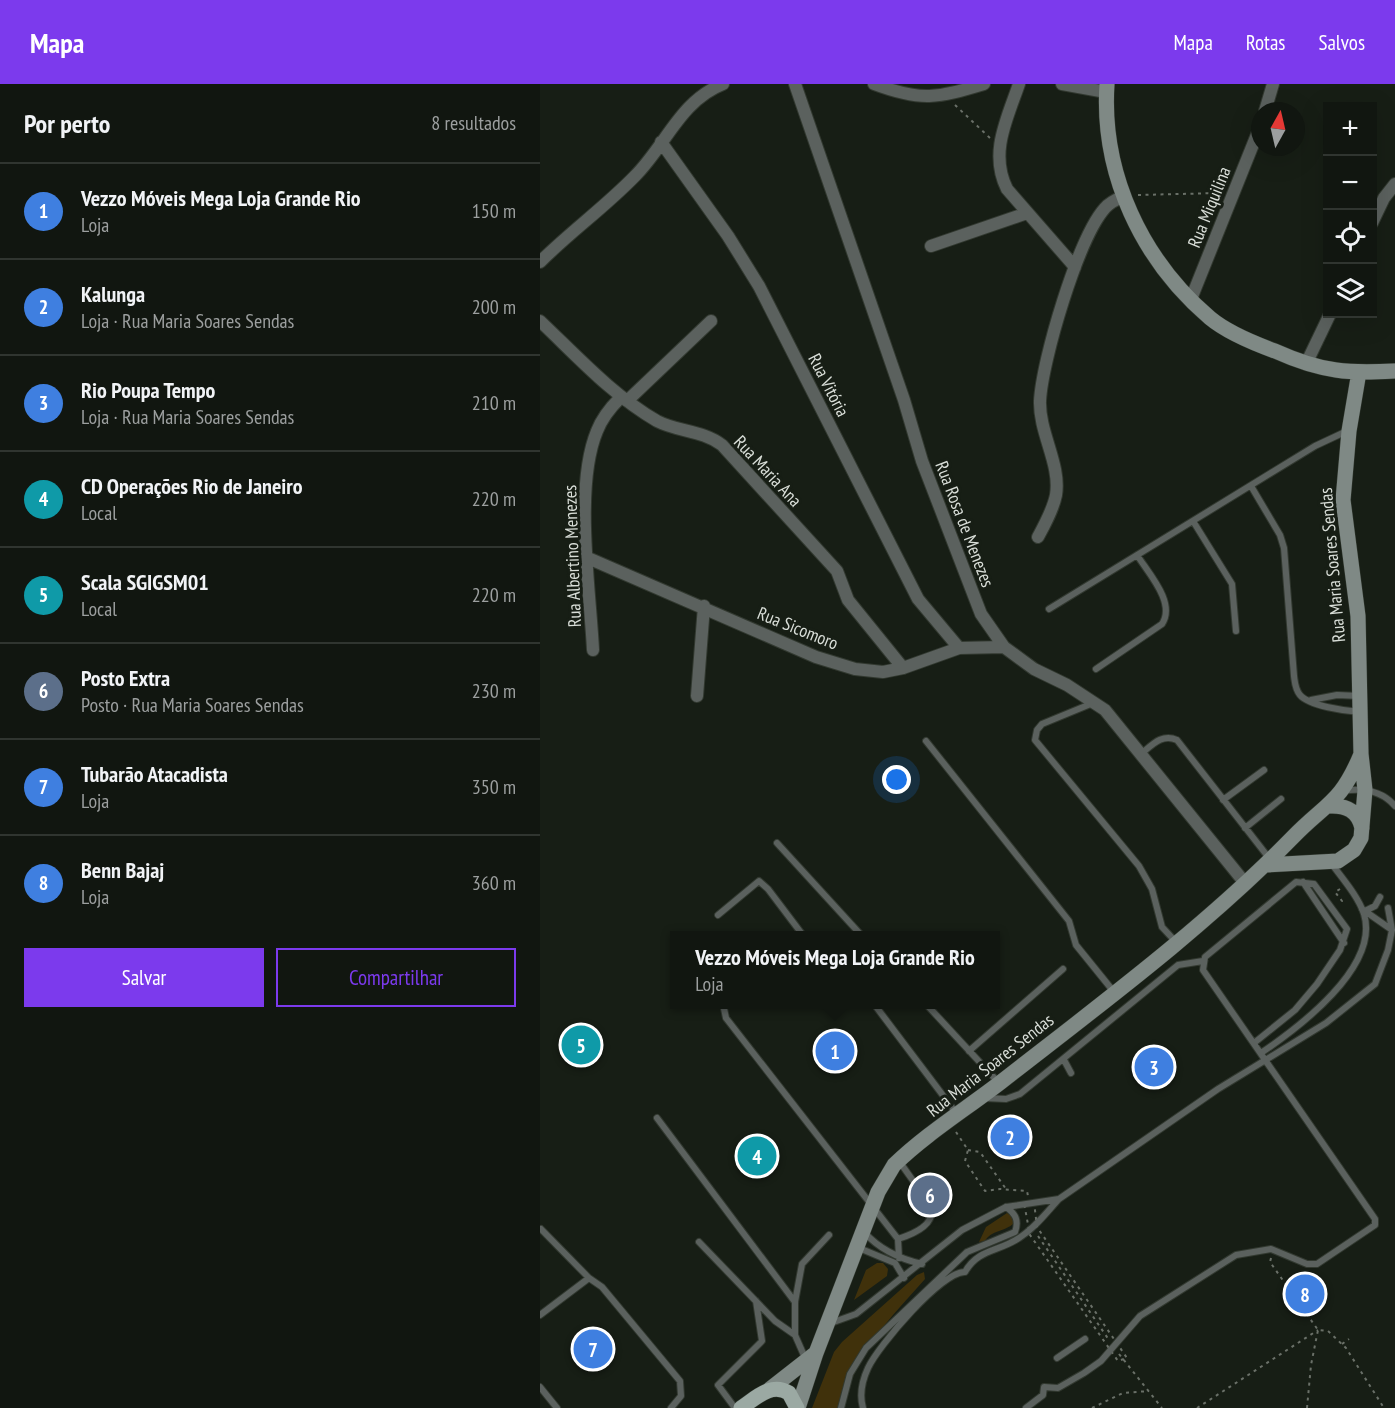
<!DOCTYPE html>
<html lang="pt">
<head>
<meta charset="utf-8">
<style>
  body { margin:0; font-family:"PT Sans Narrow",sans-serif; background:#1e231e; color:#f1f3f6 }
  .controls { position:absolute; right:18px; top:18px; display:grid; overflow:hidden; border-radius:0px; box-shadow:0 6px 24px #0002 }
  .controls button { width:54px; height:54px; display:grid; place-items:center; padding:0; border:0; border-bottom:2px solid #303530; background:#111610; color:#f1f3f6; font:30px sans-serif }
  .compass { position:absolute; left:711px; top:18px; width:54px; height:54px; border-radius:50%; background:#111610; box-shadow:0 6px 24px #0002; rotate:8deg }
  .you { position:absolute; left:357px; top:696px; width:21px; height:21px; margin:-15px; border:4px solid #fff; border-radius:50%; background:#1a73e8; box-shadow:0 0 0 9px #1a73e833 }
  .badge { display:grid; place-items:center; width:39px; height:39px; border-radius:50%; background:#7c3aed; color:#fff; font-size:20px; font-weight:700 }
  .pin { position:absolute; translate:-50% -50%; border:3px solid #fff; box-shadow:0 2px 6px #0006 }
  .popup { position:absolute; left:130px; top:847px; width:330px; height:78px; box-sizing:border-box; display:grid; place-content:center; border-radius:0px; background:#111610; filter:drop-shadow(0 2px 4px #0005); font-size:20px; white-space:nowrap; color:#9c9f9f }
  .popup b { font-size:22px; color:#f1f3f6 }
  .popup::after { content:''; position:absolute; left:50%; top:100%; margin-left:-12px; border:12px solid transparent; border-top-color:#111610 }
  .list { margin:0; padding:0; list-style:none }
  h2 { display:flex; justify-content:space-between; align-items:center; height:78px; margin:0; padding:0 24px; font-size:26px }
  h2 small { font-size:20px; font-weight:400; color:#9c9f9f }
  .list li { display:grid; grid-template-columns:39px 1fr auto; gap:18px; align-items:center; box-sizing:border-box; height:96px; padding:0 24px; border-top:2px solid #303530 }
  .list b { display:block; font-size:22px; white-space:nowrap }
  .list p { margin:0; font-size:20px; white-space:nowrap; color:#9c9f9f }
  .list em { font-size:20px; font-style:normal; color:#9c9f9f }
  .actions { display:flex; gap:12px; padding:18px 24px }
  .actions a { flex:1; padding:14px 0; border:2px solid #7c3aed; border-radius:0px; text-align:center; font-size:21px; color:#7c3aed }
  .actions .main { background:#7c3aed; color:#fff }
  .icon { flex:none; width:33px; height:33px; fill:none; stroke:currentColor; stroke-width:2; stroke-linecap:round; stroke-linejoin:round }
  .map { position:relative; flex:none; width:855px; height:1324px; overflow:hidden }
  header { display:flex; align-items:center; gap:36px; box-sizing:border-box; height:84px; padding:0 30px; background:#7c3aed; color:#fff }
  header strong { font-size:28px }
  nav { display:flex; gap:33px; margin-inline-start:auto; font-size:21px }
  main { display:flex }
  aside { flex:1; background:#111610 }
  .map>svg:first-child { display:block }
  .green { fill:#40310b }
  .lines { fill:none; stroke-linecap:round; stroke-linejoin:round }
  .service-casing { stroke:#323930; stroke-width:8 }
  .minor-casing { stroke:#323930; stroke-width:14 }
  .secondary-casing { stroke:#323930; stroke-width:16 }
  .primary-casing { stroke:#323930; stroke-width:16 }
  .path { stroke:#6a7068; stroke-width:2; stroke-dasharray:3 4.5; stroke-linecap:butt }
  .service { stroke:#5b615e; stroke-width:6 }
  .minor { stroke:#5b615e; stroke-width:12 }
  .secondary { stroke:#7f8985; stroke-width:15 }
  .primary { stroke:#9ba9a3; stroke-width:15 }
  .labels { text-anchor:middle; dominant-baseline:central; stroke-width:6; stroke-linejoin:round; paint-order:stroke }
  .street-label { font-size:18px; fill:#d9ded8; stroke:#171e15 }
</style>
</head>
<body>
<header>
<strong>Mapa</strong>
<nav><a>Mapa</a><a>Rotas</a><a>Salvos</a></nav>
</header>
<main>
<aside>
<h2>Por perto<small>8 resultados</small></h2>
<ul class="list">
<li><span class="badge" style="background:#3f7fe0">1</span><div><b>Vezzo Móveis Mega Loja Grande Rio</b><p>Loja</p></div><em>150 m</em></li>
<li><span class="badge" style="background:#3f7fe0">2</span><div><b>Kalunga</b><p>Loja · Rua Maria Soares Sendas</p></div><em>200 m</em></li>
<li><span class="badge" style="background:#3f7fe0">3</span><div><b>Rio Poupa Tempo</b><p>Loja · Rua Maria Soares Sendas</p></div><em>210 m</em></li>
<li><span class="badge" style="background:#0f9aa8">4</span><div><b>CD Operações Rio de Janeiro</b><p>Local</p></div><em>220 m</em></li>
<li><span class="badge" style="background:#0f9aa8">5</span><div><b>Scala SGIGSM01</b><p>Local</p></div><em>220 m</em></li>
<li><span class="badge" style="background:#5c6f8a">6</span><div><b>Posto Extra</b><p>Posto · Rua Maria Soares Sendas</p></div><em>230 m</em></li>
<li><span class="badge" style="background:#3f7fe0">7</span><div><b>Tubarão Atacadista</b><p>Loja</p></div><em>350 m</em></li>
<li><span class="badge" style="background:#3f7fe0">8</span><div><b>Benn Bajaj</b><p>Loja</p></div><em>360 m</em></li>
</ul>
<div class="actions"><a class="main">Salvar</a><a>Compartilhar</a></div>
</aside>
<div class="map">
<svg width="855" height="1324" viewBox="0 0 855 1324">
  <rect width="100%" height="100%" fill="#171e15"/>
  <path class="green" d="M 467,1129 L 473,1133 L 474,1139 C 465,1148 451,1146 445,1157 L 439,1158 L 446,1143 Z
    M 337,1179 L 343,1179 L 348,1185 L 347,1192 L 314,1216 L 326,1186 Z
    M 384,1188 L 385,1195 C 351,1234 312,1270 305,1324 L 272,1324 L 294,1268 L 302,1258 L 377,1191 Z"/>
  <g class="lines">
    <g class="service-casing">
      <path id="service" d="M 711,402 L 740,451 L 744,464 L 754,592 C 755,599 755,605 760,611 C 769,622 806,627 820,628
        M 653,437 L 692,500 L 696,547
        M 509,525 L 775,362 L 807,347
        M 556,585 L 622,540 C 636,519 609,490 597,471
        M 771,616 L 797,611 L 820,612
        M 553,619 L 502,640 L 497,646 L 495,656 L 599,782 L 612,805 L 622,843 L 636,858
        M 386,657 L 529,837 L 536,861 L 574,908
        M 601,670 C 612,661 622,649 637,656 L 729,774
        M 803,707 C 822,704 842,707 855,722
        M 683,716 L 724,686
        M 705,744 L 741,715
        M 237,759 L 322,852
        M 763,798 L 804,859
        M 822,825 L 852,846
        M 825,827 L 835,822 L 840,813
        M 178,831 L 219,797 L 228,805 L 262,850
        M 261,851 L 274,852
        M 183,920 L 186,934 L 358,1155 L 359,1174
        M 334,920 L 417,1030
        M 386,920 L 459,999
        M 429,967 L 523,885
        M 721,969 C 758,944 840,883 824,830 C 818,812 802,794 791,779
        M 524,976 L 531,989
        M 444,1014 L 466,1015 L 480,1010 L 638,881 L 663,877
        M 117,1034 L 255,1218
        M 324,1148 C 340,1166 360,1175 382,1180
        M 358,1155 C 374,1150 396,1141 391,1122 L 359,1077
        M 159,1158 L 235,1237 L 255,1251
        M 319,1164 L 355,1179 L 364,1194
        M 49,1194 L 62,1203 L 140,1297 L 141,1312 L 131,1324
        M 0,1231 L 49,1194 L 1,1145
        M 291,1239 L 316,1230 L 422,1146 L 466,1123 L 519,1115 L 678,1005 L 786,939 L 835,900 L 848,866 L 852,846 L 848,824
        M 517,1274 L 545,1255
        M 266,1276 L 255,1251 L 255,1218 L 262,1180 L 289,1151
        M 0,1303 L 17,1324
        M 195,1324 L 178,1301 L 222,1257 L 216,1217
        M 301,1324 L 310,1290 L 326,1264 L 427,1168 L 475,1148 C 479,1137 476,1130 466,1123
        M 323,1324 C 319,1310 322,1297 328,1284 C 338,1262 402,1187 425,1188 C 438,1165 458,1168 479,1154 C 495,1144 506,1129 519,1115
        M 486,1324 L 503,1311 L 504,1303 L 518,1304 L 544,1289 L 561,1277 L 600,1232 L 696,1171 L 731,1165 L 767,1180 L 777,1180 L 835,1141 L 835,1135 L 663,886 L 665,873 L 756,798 L 774,800 L 807,845 L 800,866 L 777,900 L 755,926 L 714,959"/>
    </g>
    <g class="minor-casing">
      <path id="minor" d="M 255,0 L 364,316 L 382,377 L 441,530 L 464,563 L 494,585 L 527,601 L 565,626 L 705,799
        M 334,0 C 382,18 397,14 444,0
        M 479,0 C 467,35 449,69 467,105 L 535,183
        M 522,0 L 566,8
        M 725,27 L 733,0
        M 121,58 L 188,152 L 219,202 L 378,515 L 419,564
        M 832,139 L 844,114 L 855,100
        M 391,162 L 487,129
        M 0,178 C 30,148 65,123 95,92 C 126,61 140,17 183,0
        M 651,215 L 720,43
        M 0,237 C 37,272 72,311 117,337 C 138,348 162,346 182,361 L 297,487 L 308,516 L 363,584
        M 766,280 L 790,230
        M 87,317 L 171,237
        M 498,453 C 505,440 513,426 516,411 C 521,380 499,349 500,317 C 502,277 538,154 565,124 C 570,118 577,115 584,112
        M 48,474 L 276,573 L 315,585 L 343,588 L 363,584 L 419,564 L 464,563
        M 53,566 C 50,505 34,402 57,347 C 62,334 70,324 80,314
        M 157,612 L 164,522"/>
    </g>
    <g class="secondary-casing">
      <path id="secondary" d="M 567,0 C 561,90 602,176 670,234 C 688,249 713,259 735,267 C 755,276 774,283 796,286 C 816,289 835,288 855,287
        M 789,722 C 806,721 818,727 822,744
        M 726,781 L 798,777 L 814,766 L 821,754 L 825,706 L 821,670 L 818,532 L 803,416 L 809,347 L 819,288
        M 230,1305 L 276,1269
        M 258,1324 L 276,1269 L 338,1108 L 354,1081 C 386,1050 426,1025 461,998 C 561,920 665,843 753,753 C 786,719 801,719 821,670"/>
    </g>
    <g class="primary-casing">
      <path id="primary" d="M 201,1324 C 216,1314 231,1298 249,1309 L 257,1324"/>
    </g>
    <path class="path" d="M 415,21 L 450,54
      M 598,111 L 679,109
      M 800,805 L 795,808 L 802,817 L 801,821
      M 416,1048 L 428,1066 L 425,1077 L 445,1107 L 460,1105 L 487,1107 L 488,1112
      M 428,1066 L 440,1068 L 466,1105
      M 494,1118 L 497,1143 L 587,1274 L 578,1277 L 490,1151 L 484,1119 Z
      M 498,1152 L 569,1256
      M 731,1174 L 730,1178 L 778,1246 L 788,1247 L 806,1264 L 844,1324
      M 802,1260 L 809,1255
      M 579,1270 L 622,1324
      M 552,1324 L 583,1309 L 609,1307
      M 657,1324 L 778,1246
      M 767,1324 L 771,1281 L 778,1246"/>
    <use href="#service" class="service"/>
    <use href="#minor" class="minor"/>
    <use href="#secondary" class="secondary"/>
    <use href="#primary" class="primary"/>
  </g>
  <g class="labels">
    <g class="street-label">
      <text transform="translate(669 123) rotate(-68)">Rua Miquilina</text>
      <text transform="translate(289 301) rotate(63)">Rua Vitória</text>
      <text transform="translate(228 387) rotate(47)">Rua Maria Ana</text>
      <text transform="translate(425 440) rotate(69)">Rua Rosa de Menezes</text>
      <text transform="translate(32 472) rotate(-92)">Rua Albertino Menezes</text>
      <text transform="translate(792 481) rotate(-95)">Rua Maria Soares Sendas</text>
      <text transform="translate(258 544) rotate(22)">Rua Sicomoro</text>
      <text transform="translate(450 981) rotate(-38)">Rua Maria Soares Sendas</text>
    </g>
  </g>
</svg>
<div class="controls">
<button>+</button>
<button>−</button>
<button><svg class="icon" aria-label="locate" viewBox="0 0 24 24"><circle cx="12" cy="12" r="6"/><path d="M12 2v4M12 18v4M2 12h4M18 12h4"/></svg></button>
<button><svg class="icon" aria-label="layers" viewBox="0 0 24 24"><path d="M12 4l9 5-9 5-9-5zM3 14l9 5 9-5"/></svg></button>
</div>
<svg class="compass" viewBox="-18 -18 36 36"><path d="M0-13l5 13h-10z" fill="#e53935"/><path d="M0 13l5-13h-10z" fill="#9c9f9f"/></svg>
<div class="you"></div>
<div class="pin badge" style="left:295px;top:967px;background:#3f7fe0">1</div>
<div class="popup"><b>Vezzo Móveis Mega Loja Grande Rio</b>Loja</div>
<div class="pin badge" style="left:470px;top:1053px;background:#3f7fe0">2</div>
<div class="pin badge" style="left:614px;top:983px;background:#3f7fe0">3</div>
<div class="pin badge" style="left:217px;top:1072px;background:#0f9aa8">4</div>
<div class="pin badge" style="left:41px;top:961px;background:#0f9aa8">5</div>
<div class="pin badge" style="left:390px;top:1111px;background:#5c6f8a">6</div>
<div class="pin badge" style="left:53px;top:1265px;background:#3f7fe0">7</div>
<div class="pin badge" style="left:765px;top:1210px;background:#3f7fe0">8</div>
</div>
</main>
</body>
</html>
